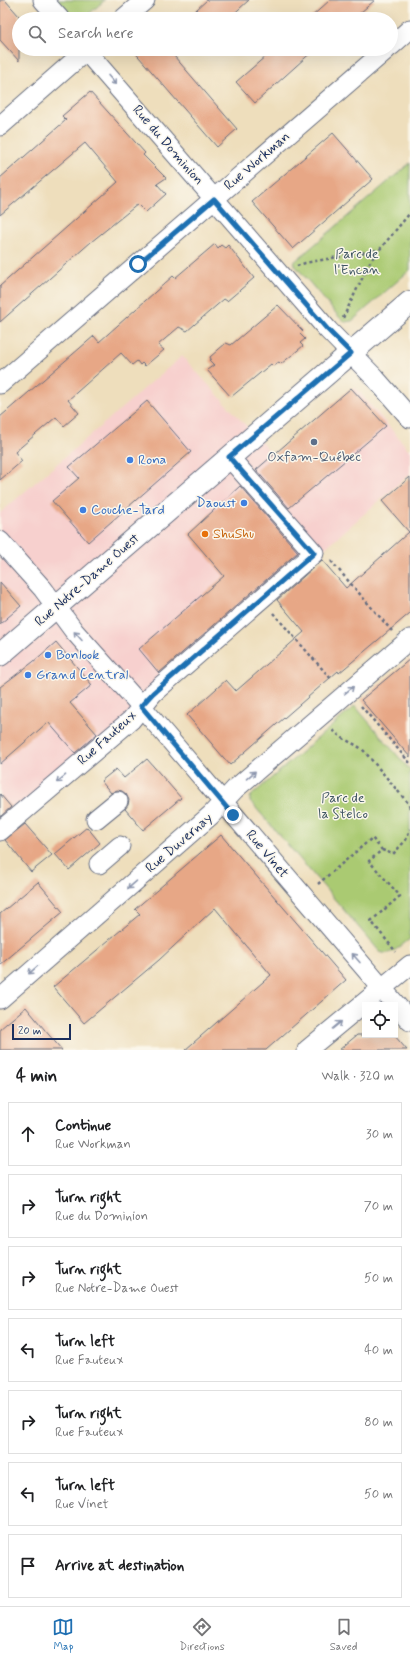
<!DOCTYPE html>
<html lang="en">
<head>
<meta charset="utf-8">
<style>
  body { margin:0; font-family:Mynerve,sans-serif; background:#f6f6f6; color:#202124 }
  .controls { position:absolute; right:12px; bottom:12px; display:grid; overflow:hidden; border-radius:0px; box-shadow:0 4px 16px #0002 }
  .controls button { width:36px; height:36px; display:grid; place-items:center; padding:0; border:0; border-bottom:1px solid #e0e0e0; background:#fff; color:#202124; font:20px sans-serif }
  .scale { position:absolute; left:12px; bottom:10px; width:59px; box-sizing:border-box; padding-left:4px; border:2px solid #1b2f5e; border-top:0; font-size:11px; line-height:14px; white-space:nowrap; color:#1b2f5e; -webkit-text-stroke:3px #fbf7ec; paint-order:stroke }
  .stop { position:absolute; width:12px; height:12px; margin:-9px; border:3px solid #1f6fb2; border-radius:50%; background:#fff }
  .stop.end { background:#1f6fb2; border-color:#fff; box-shadow:0 1px 4px #0008 }
  .list { margin:0; padding:0; list-style:none }
  h2 { display:flex; justify-content:space-between; align-items:center; height:52px; margin:0; padding:0 16px; font-size:17px }
  h2 small { font-size:13px; font-weight:400; color:#757577 }
  .list li { display:grid; grid-template-columns:26px 1fr auto; gap:12px; align-items:center; box-sizing:border-box; height:64px; margin:0 8px 8px; padding:0 8px; border:1px solid #e0e0e0; border-radius:0px }
  .list b { display:block; font-size:15px; white-space:nowrap }
  .list p { margin:0; font-size:13px; white-space:nowrap; color:#757577 }
  .list em { font-size:13px; font-style:normal; color:#757577 }
  .icon { flex:none; width:22px; height:22px; fill:none; stroke:currentColor; stroke-width:2; stroke-linecap:round; stroke-linejoin:round }
  .map { position:relative; flex:none; width:410px; height:1050px; overflow:hidden }
  .search { position:absolute; background:#fff; box-shadow:0 4px 16px #0002; left:12px; right:12px; top:12px; height:44px; display:flex; align-items:center; gap:10px; box-sizing:border-box; padding:0 14px; border-radius:22px; color:#757577; font-size:15px }
  .sheet { height:556px; background:#fff }
  nav { display:flex; justify-content:space-around; align-items:center; box-sizing:border-box; height:56px; border-top:1px solid #e0e0e0; background:#fff; font-size:11px; color:#757577 }
  nav a { display:grid; justify-items:center; gap:2px }
  nav .on { color:#1f6fb2 }
  .map>svg:first-child { display:block }
  .built { fill:#f7d0ce }
  .green { fill:#aaca72; stroke:#627c68 }
  .building { fill:#e7a786 }
  .lines { fill:none; stroke-linecap:round; stroke-linejoin:round }
  .minor-casing { stroke:#656c7f; stroke-width:21 }
  .major-casing { stroke:#656c7f; stroke-width:24 }
  .path { stroke:#656c7f; stroke-width:2.5; stroke-dasharray:3 3; stroke-linecap:butt }
  .minor { stroke:#fff; stroke-width:19 }
  .major { stroke:#fff; stroke-width:22 }
  .oneway { stroke:#8d97ae }
  .route { stroke:#1f6fb2; stroke-width:5 }
  .service-dot { fill:#5c6f8a; stroke:#fbf7ec; stroke-width:1.5 }
  .shop-dot { fill:#3f7fe0; stroke:#fbf7ec; stroke-width:1.5 }
  .food-dot { fill:#e8710a; stroke:#fbf7ec; stroke-width:1.5 }
  .labels { text-anchor:middle; dominant-baseline:central; stroke-width:3; stroke-linejoin:round; paint-order:stroke }
  .street-label { font-size:14px; fill:#1b2f5e; stroke:#fbf7ec }
  .park-label { font-size:14px; fill:#3f5663; stroke:#fbf7ec }
  .service-label { font-size:14px; fill:#4e5e75; stroke:#fbf7ec }
  .shop-label { font-size:14px; fill:#366cbe; stroke:#fbf7ec; text-anchor:start }
  .food-label { font-size:14px; fill:#c56008; stroke:#fbf7ec; text-anchor:start }
</style>
</head>
<body>
<div class="map">
<svg width="410" height="1050" viewBox="0 0 410 1050">
  <rect width="100%" height="100%" fill="#fbf7ec"/>
  <filter id="ink" filterUnits="userSpaceOnUse"><feTurbulence type="fractalNoise" baseFrequency=".025" numOctaves="2"/><feDisplacementMap in="SourceGraphic" scale="8" xChannelSelector="R" yChannelSelector="G"/><feConvolveMatrix kernelMatrix="1 2 1 2 8 2 1 2 1" color-interpolation-filters="sRGB"/></filter>
  <filter id="wash" filterUnits="userSpaceOnUse"><feTurbulence type="fractalNoise" baseFrequency=".012" numOctaves="4" result="noise"/><feDisplacementMap in="SourceGraphic" scale="16" xChannelSelector="R" yChannelSelector="G"/><feGaussianBlur stdDeviation="0.9" result="paint"/><feColorMatrix in="noise" values="0 0 0 0 0 0 0 0 0 0 0 0 0 0 0 0 0 1.4 0 .05"/><feComposite in="paint" operator="in"/></filter>
  <g filter="url(#wash)">
    <rect width="100%" height="100%" fill="#eedebc"/>
    <path class="built" d="M 182,356 L 274,456 L 355,387 L 410,451 L 410,474 L 0,832 L 0,513 Z"/>
    <path class="green" d="M 48,0 L 105,0 L 83,19 L 64,19 Z
      M 410,163 L 410,270 L 352,321 L 345,322 L 340,318 L 293,263 Z
      M 355,706 L 410,770 L 410,939 C 401,945 391,957 380,952 L 250,801 L 250,797 L 253,794 Z"/>
    <g id="blocks">
      <path class="building" d="M 0,0 L 5,0 L 19,16 L 19,61 L 0,40 Z
        M 207,0 L 249,0 L 228,19 L 186,19 Z
        M 330,0 L 375,0 L 353,19 L 309,19 Z
        M 132,49 L 168,49 L 237,129 L 217,147 Z
        M 274,49 L 315,49 L 255,103 L 236,82 Z
        M 90,92 L 145,153 L 143,155 L 166,178 L 157,184 L 166,194 L 146,212 L 138,204 L 91,242 L 0,322 L 0,286 L 118,182 L 85,143 L 0,215 L 0,178 L 66,120 L 62,116 Z
        M 333,133 L 373,179 L 293,249 L 252,202 Z
        M 215,244 L 218,248 L 221,245 L 225,248 L 228,245 L 254,278 L 227,301 L 224,299 L 187,331 L 179,327 L 158,345 L 164,350 L 145,366 L 142,363 L 140,365 L 137,361 L 132,365 L 121,353 L 68,400 L 79,413 L 64,426 L 56,417 L 15,452 L 22,461 L 0,480 L 0,417 L 94,336 L 99,342 L 173,276 L 175,278 Z
        M 278,305 L 303,331 L 300,334 L 305,339 L 300,343 L 303,346 L 281,364 L 279,362 L 273,366 L 271,364 L 231,397 L 207,370 L 214,365 L 209,360 L 211,359 L 210,357 L 226,343 L 231,345 Z
        M 351,388 L 386,426 L 289,508 L 256,470 Z
        M 147,401 L 191,452 L 88,542 L 52,501 L 79,478 L 69,467 Z
        M 410,477 L 410,613 L 339,673 L 338,671 L 230,765 L 187,715 L 226,680 L 236,691 L 304,632 L 277,600 L 322,560 L 346,588 L 409,532 L 382,501 Z
        M 240,486 L 298,552 L 159,673 L 139,649 L 224,576 L 188,534 Z
        M 0,582 L 21,606 L 0,624 Z
        M 56,642 L 92,685 L 70,703 L 97,734 L 75,753 L 48,722 L 0,764 L 0,687 L 33,662 Z
        M 410,659 L 410,757 L 361,700 Z
        M 147,759 L 181,798 L 143,830 L 125,809 L 128,805 L 129,800 L 126,794 L 122,791 L 117,790 L 111,793 L 101,781 L 116,769 L 124,778 Z
        M 0,794 L 11,807 L 0,817 Z
        M 25,824 L 52,855 L 31,872 L 5,840 Z
        M 87,827 L 100,843 L 69,870 L 55,854 Z
        M 221,835 L 346,980 L 266,1050 L 185,1050 L 271,975 L 215,908 L 159,960 L 84,1023 L 53,987 L 140,914 L 135,909 Z
        M 38,882 L 63,912 L 0,965 L 0,914 Z
        M 26,1007 L 49,1035 L 62,1050 L 0,1050 L 0,1029 Z
        M 357,1035 L 394,1035 L 407,1050 L 339,1050 Z"/>
    </g>
  </g>
  <g filter="url(#ink)">
    <use href="#blocks" fill-opacity="0" stroke="#656c7f" stroke-width="1"/>
    <g class="lines">
      <g class="minor-casing">
        <path id="minor" d="M 43,0 L 60,19
          M 123,19 L 145,0
          M 391,46 L 410,29
          M 86,51 L 328,330 L 374,377 L 410,418
          M 0,126 L 88,49
          M 0,384 L 387,49
          M 0,541 L 43,589 L 74,631 L 141,706 L 410,1021
          M 96,819 L 118,801
          M 0,831 L 131,720 L 153,693 L 314,553 L 229,457
          M 99,864 L 120,846
          M 0,999 L 211,815 L 235,789 L 410,639
          M 307,1050 L 410,965"/>
      </g>
      <g class="major-casing">
        <path id="major" d="M 0,655 L 410,302"/>
      </g>
      <path class="path" d="M 297,266 L 305,263 L 377,250
        M 343,318 L 371,260 L 410,213
        M 331,561 L 392,631
        M 273,613 L 332,680
        M 361,706 L 410,763
        M 333,730 C 343,741 354,742 364,751 L 408,803 L 410,808
        M 382,850 L 393,854 L 406,840 L 410,829
        M 318,884 L 372,838 L 382,850 L 369,861 L 400,896 L 371,921 L 396,952"/>
      <use href="#minor" class="minor"/>
      <use href="#major" class="major"/>
    </g>
    <defs><path id="oneway-shaft" d="M-6 0H5M1.5-3L5.5 0L1.5 3" fill="none" stroke-width="1.6" stroke-linecap="round" stroke-linejoin="round"/></defs>
    <g class="oneway">
      <use href="#oneway-shaft" transform="translate(112 80) rotate(49)"/>
      <use href="#oneway-shaft" transform="translate(78 636) rotate(-132)"/>
      <use href="#oneway-shaft" transform="translate(349 690) rotate(-40)"/>
      <use href="#oneway-shaft" transform="translate(251 775) rotate(-41)"/>
      <use href="#oneway-shaft" transform="translate(61 779) rotate(140)"/>
      <use href="#oneway-shaft" transform="translate(132 885) rotate(139)"/>
      <use href="#oneway-shaft" transform="translate(356 958) rotate(-131)"/>
      <use href="#oneway-shaft" transform="translate(33 970) rotate(139)"/>
      <use href="#oneway-shaft" transform="translate(337 1025) rotate(-40)"/>
    </g>
  </g>
  <g class="lines" filter="url(#ink)">
    <path class="route" d="M 138,264 L 214,199 L 328,330 L 351,353 L 229,457 L 314,553 L 153,693 L 141,706 L 233,815"/>
  </g>
  <circle class="service-dot" cx="314" cy="442" r="4"/>
  <g class="shop-dot">
    <circle cx="130" cy="460" r="4"/>
    <circle cx="244" cy="503" r="4"/>
    <circle cx="83" cy="510" r="4"/>
    <circle cx="48" cy="655" r="4"/>
    <circle cx="28" cy="675" r="4"/>
  </g>
  <circle class="food-dot" cx="205" cy="534" r="4"/>
  <g class="labels">
    <g class="street-label">
      <text transform="translate(168 145) rotate(49)">Rue du Dominion</text>
      <text transform="translate(257 161) rotate(-41)">Rue Workman</text>
      <text transform="translate(87 580) rotate(-41)">Rue Notre-Dame Ouest</text>
      <text transform="translate(107 738) rotate(-42)">Rue Fauteux</text>
      <text transform="translate(179 843) rotate(-41)">Rue Duvernay</text>
      <text transform="translate(267 854) rotate(50)">Rue Vinet</text>
    </g>
    <g class="park-label">
      <text x="357" y="254">Parc de<tspan x="357" dy="16">l'Encan</tspan></text>
      <text x="343" y="798">Parc de<tspan x="343" dy="16">la Stelco</tspan></text>
    </g>
    <g class="service-label">
      <text x="314" y="457">Oxfam-Québec</text>
    </g>
    <g class="shop-label">
      <text x="138" y="460">Rona</text>
      <text x="236" y="503" text-anchor="end">Daoust</text>
      <text x="91" y="510">Couche-Tard</text>
      <text x="56" y="655">Bonlook</text>
      <text x="36" y="675">Grand Central</text>
    </g>
    <g class="food-label">
      <text x="213" y="534">ShuShu</text>
    </g>
  </g>
</svg>
<div class="controls">
<button><svg class="icon" aria-label="locate" viewBox="0 0 24 24"><circle cx="12" cy="12" r="6"/><path d="M12 2v4M12 18v4M2 12h4M18 12h4"/></svg></button>
</div>
<div class="scale">20 m</div>
<div class="stop" style="left:138px;top:264px"></div>
<div class="stop end" style="left:233px;top:815px"></div>
<div class="search"><svg class="icon" aria-label="search" viewBox="0 0 24 24"><circle cx="10" cy="10" r="6"/><path d="M15 15l6 6"/></svg>Search here</div>
</div>
<section class="sheet">
<h2>4 min<small>Walk · 320 m</small></h2>
<ul class="list">
<li><svg class="icon" aria-label="ahead" viewBox="0 0 24 24"><path d="M12 20V5M6 11l6-6 6 6"/></svg><div><b>Continue</b><p>Rue Workman</p></div><em>30 m</em></li>
<li><svg class="icon" aria-label="right" viewBox="0 0 24 24"><path d="M7 20v-9h11M14 6l5 5-5 5"/></svg><div><b>Turn right</b><p>Rue du Dominion</p></div><em>70 m</em></li>
<li><svg class="icon" aria-label="right" viewBox="0 0 24 24"><path d="M7 20v-9h11M14 6l5 5-5 5"/></svg><div><b>Turn right</b><p>Rue Notre-Dame Ouest</p></div><em>50 m</em></li>
<li><svg class="icon" aria-label="left" viewBox="0 0 24 24"><path d="M17 20v-9H6M10 6l-5 5 5 5"/></svg><div><b>Turn left</b><p>Rue Fauteux</p></div><em>40 m</em></li>
<li><svg class="icon" aria-label="right" viewBox="0 0 24 24"><path d="M7 20v-9h11M14 6l5 5-5 5"/></svg><div><b>Turn right</b><p>Rue Fauteux</p></div><em>80 m</em></li>
<li><svg class="icon" aria-label="left" viewBox="0 0 24 24"><path d="M17 20v-9H6M10 6l-5 5 5 5"/></svg><div><b>Turn left</b><p>Rue Vinet</p></div><em>50 m</em></li>
<li><svg class="icon" aria-label="arrive" viewBox="0 0 24 24"><path d="M6 21V4h12l-3 4 3 4H6"/></svg><div><b>Arrive at destination</b></div></li>
</ul>
</section>
<nav>
<a class="on"><svg class="icon" aria-label="map" viewBox="0 0 24 24"><path d="M3 6l6-2 6 2 6-2v14l-6 2-6-2-6 2zM9 4v14M15 6v14"/></svg>Map</a>
<a><svg class="icon" aria-label="directions" viewBox="0 0 24 24"><path d="M12 3l9 9-9 9-9-9zM9 14v-3h6M13 9l2 2-2 2"/></svg>Directions</a>
<a><svg class="icon" aria-label="saved" viewBox="0 0 24 24"><path d="M7 4h10v16l-5-4-5 4z"/></svg>Saved</a>
</nav>
</body>
</html>
